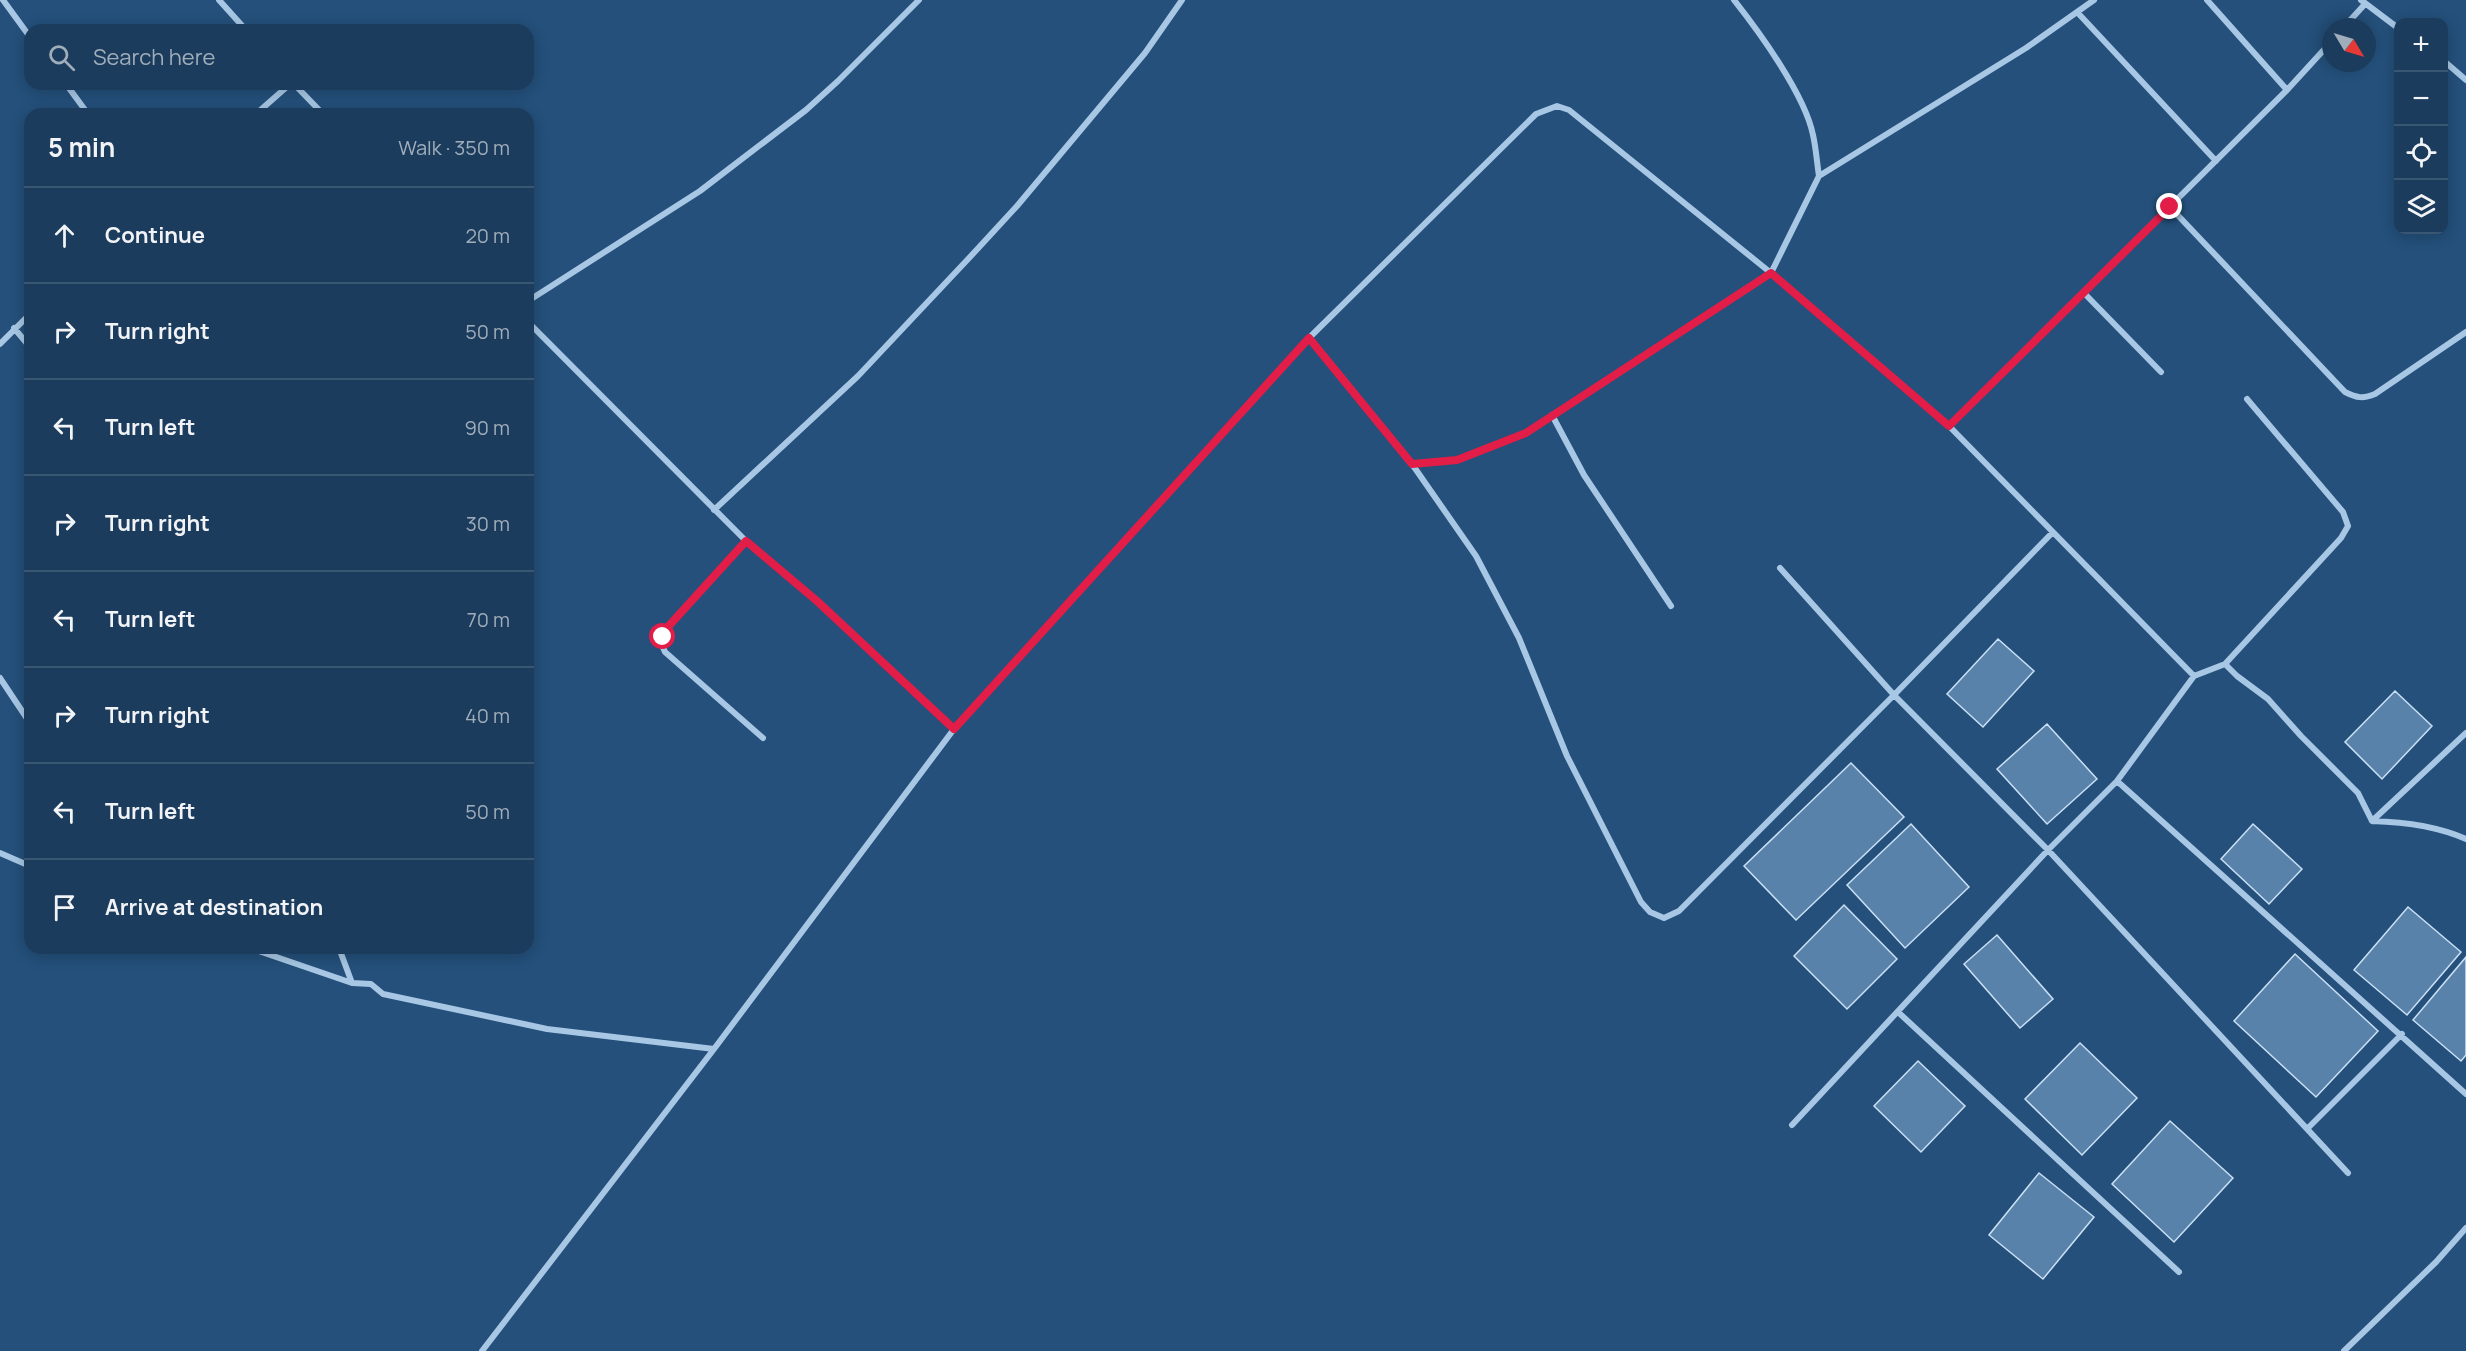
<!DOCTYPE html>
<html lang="en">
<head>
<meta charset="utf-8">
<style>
  body { margin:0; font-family:Manrope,sans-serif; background:#284765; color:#f1f3f6 }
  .controls { position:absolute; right:18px; top:18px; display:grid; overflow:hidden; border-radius:12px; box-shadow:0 3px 15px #0003 }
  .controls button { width:54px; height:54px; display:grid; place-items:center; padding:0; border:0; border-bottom:2px solid #395672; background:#1b3c5c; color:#f1f3f6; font:30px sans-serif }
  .compass { position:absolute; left:2322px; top:18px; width:54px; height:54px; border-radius:50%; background:#1b3c5c; box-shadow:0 3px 15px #0003; rotate:128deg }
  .stop { position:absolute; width:18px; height:18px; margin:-14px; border:4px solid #e11d48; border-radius:50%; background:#fff }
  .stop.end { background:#e11d48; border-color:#fff; box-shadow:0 2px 6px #0008 }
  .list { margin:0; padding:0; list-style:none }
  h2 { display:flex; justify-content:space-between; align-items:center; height:78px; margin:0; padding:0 24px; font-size:26px }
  h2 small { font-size:20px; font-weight:400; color:#a0adbb }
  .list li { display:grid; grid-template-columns:39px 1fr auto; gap:18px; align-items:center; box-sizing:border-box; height:96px; padding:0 24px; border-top:2px solid #395672 }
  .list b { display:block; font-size:22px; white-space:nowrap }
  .list em { font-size:20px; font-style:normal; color:#a0adbb }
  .icon { flex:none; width:33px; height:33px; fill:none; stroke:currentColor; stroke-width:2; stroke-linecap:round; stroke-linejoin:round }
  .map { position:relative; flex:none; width:2466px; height:1351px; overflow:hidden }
  .search { position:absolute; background:#1b3c5c; box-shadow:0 3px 15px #0003; left:24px; top:24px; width:510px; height:66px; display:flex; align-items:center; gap:15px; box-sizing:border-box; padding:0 21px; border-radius:18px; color:#a0adbb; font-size:22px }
  .panel { position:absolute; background:#1b3c5c; box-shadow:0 3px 15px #0003; left:24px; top:108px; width:510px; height:846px; border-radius:18px }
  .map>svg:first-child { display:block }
  .building { fill:#5982ab; stroke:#cae0f4; stroke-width:1.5 }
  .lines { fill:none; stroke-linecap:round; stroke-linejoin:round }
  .minor { stroke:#a7c7e4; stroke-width:6 }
  .route { stroke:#e11d48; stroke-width:8 }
</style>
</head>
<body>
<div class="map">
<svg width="2466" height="1351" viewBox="0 0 2466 1351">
  <rect width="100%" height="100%" fill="#24507b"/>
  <path class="building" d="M 1998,639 L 2034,671 L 1983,727 L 1947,694 Z
    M 2395,691 L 2432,726 L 2382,779 L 2345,742 Z
    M 2047,724 L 2097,779 L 2047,824 L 1997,769 Z
    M 1851,763 L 1904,817 L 1796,920 L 1744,866 Z
    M 1911,824 L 1969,887 L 1905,948 L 1847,885 Z
    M 2253,824 L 2302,869 L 2269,904 L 2221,859 Z
    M 1844,905 L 1897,959 L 1847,1009 L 1794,956 Z
    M 2408,907 L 2461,952 L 2407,1015 L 2354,970 Z
    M 1997,935 L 2053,999 L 2020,1028 L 1964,964 Z
    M 2295,954 L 2378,1031 L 2316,1097 L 2234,1021 Z
    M 2466,957 L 2466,1055 L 2461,1061 L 2413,1020 Z
    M 2080,1043 L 2137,1098 L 2082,1155 L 2025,1099 Z
    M 1918,1061 L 1965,1106 L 1921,1152 L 1874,1106 Z
    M 2170,1121 L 2233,1178 L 2174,1242 L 2112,1184 Z
    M 2039,1173 L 2094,1217 L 2043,1279 L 1989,1235 Z"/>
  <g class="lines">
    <path class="minor" d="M 3,0 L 30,37
      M 219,0 L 246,30
      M 1734,0 C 1760,33 1805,95 1813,135 C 1816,148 1817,163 1819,176 L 2026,48 L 2094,0
      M 2207,0 L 2287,90
      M 2361,0 L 2398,28
      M 2077,12 L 2216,161
      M 2344,27 L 2365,4
      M 2444,61 L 2466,80
      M 66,84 L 88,114
      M 294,84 L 323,114
      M 256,114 L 290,84
      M 2170,207 L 2345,392 C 2357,398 2363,399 2375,394 L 2466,332
      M 2084,293 L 2161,372
      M 528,301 L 700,191 L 806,110 L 838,81 L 919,0
      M 528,322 L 746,541 L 817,601 L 954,729
      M 14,328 L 30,347
      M 1309,338 L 1536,114 L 1557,106 L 1569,110 L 1771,273 L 1949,426 L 2194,676
      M 0,344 L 30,314
      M 1552,415 L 1584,475 L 1671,606
      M 1949,426 L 2287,90 L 2331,42
      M 1412,464 L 1476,556 L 1519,638 L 1567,756 L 1641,902 L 1650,912 L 1664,918 L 1679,911 L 1894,695 L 2052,533
      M 714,510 L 858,376 L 970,257 L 1017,206 L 1145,53 L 1182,0
      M 746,541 L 666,629 L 662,645 L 665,652 L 763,738
      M 1780,568 L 1894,695 L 2048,850 L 2348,1173
      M 2225,664 L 2341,538 L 2348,526 L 2343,512 L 2247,399
      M 0,678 L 30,723
      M 2117,781 L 2466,1094
      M 2372,821 L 2466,733
      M 0,853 L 30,866
      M 250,948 L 352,983 L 371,984 L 383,994 L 547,1029 L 714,1049
      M 339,948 L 352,983
      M 1898,1012 L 2179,1272
      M 1792,1125 L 2048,850 L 2117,781 L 2194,676 L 2225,664 L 2237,676 L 2268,699 L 2301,736 L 2358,793 L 2372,821 C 2403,822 2437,826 2466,839
      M 2307,1129 L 2402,1034
      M 482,1351 L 714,1049 L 954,729 L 1309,338 L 1412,464 L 1457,460 L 1526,433 L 1771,273 L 1819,176
      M 2344,1351 L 2436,1262 L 2466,1228"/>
  </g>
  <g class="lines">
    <path class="route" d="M 663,637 L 666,629 L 746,541 L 817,601 L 954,729 L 1309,338 L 1412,464 L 1457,460 L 1526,433 L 1771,273 L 1949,426 L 2170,207"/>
  </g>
</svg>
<div class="controls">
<button>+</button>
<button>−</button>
<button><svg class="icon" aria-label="locate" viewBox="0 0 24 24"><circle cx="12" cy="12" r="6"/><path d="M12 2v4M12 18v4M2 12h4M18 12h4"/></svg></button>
<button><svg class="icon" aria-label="layers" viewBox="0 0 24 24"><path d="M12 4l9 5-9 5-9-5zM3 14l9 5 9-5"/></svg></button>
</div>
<svg class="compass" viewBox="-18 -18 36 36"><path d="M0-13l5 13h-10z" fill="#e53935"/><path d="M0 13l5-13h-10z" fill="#a0adbb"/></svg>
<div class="stop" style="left:663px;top:637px"></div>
<div class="stop end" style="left:2170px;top:207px"></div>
<div class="search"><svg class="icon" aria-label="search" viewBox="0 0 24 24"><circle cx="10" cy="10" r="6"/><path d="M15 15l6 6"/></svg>Search here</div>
<section class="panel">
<h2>5 min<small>Walk · 350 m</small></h2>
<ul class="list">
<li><svg class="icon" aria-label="ahead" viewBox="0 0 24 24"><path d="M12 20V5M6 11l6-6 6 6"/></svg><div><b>Continue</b></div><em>20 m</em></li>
<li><svg class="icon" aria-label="right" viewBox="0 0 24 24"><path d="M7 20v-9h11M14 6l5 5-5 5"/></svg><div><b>Turn right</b></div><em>50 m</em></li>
<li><svg class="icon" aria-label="left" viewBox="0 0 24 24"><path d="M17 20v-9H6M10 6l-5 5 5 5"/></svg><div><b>Turn left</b></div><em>90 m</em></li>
<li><svg class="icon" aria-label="right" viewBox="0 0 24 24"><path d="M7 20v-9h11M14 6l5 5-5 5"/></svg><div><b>Turn right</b></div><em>30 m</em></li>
<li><svg class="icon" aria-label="left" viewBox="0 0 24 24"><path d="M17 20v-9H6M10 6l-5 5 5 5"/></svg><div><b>Turn left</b></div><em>70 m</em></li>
<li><svg class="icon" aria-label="right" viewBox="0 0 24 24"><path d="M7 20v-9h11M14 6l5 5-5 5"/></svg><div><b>Turn right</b></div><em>40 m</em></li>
<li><svg class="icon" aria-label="left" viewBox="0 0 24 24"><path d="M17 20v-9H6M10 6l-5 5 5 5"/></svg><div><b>Turn left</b></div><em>50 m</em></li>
<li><svg class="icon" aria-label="arrive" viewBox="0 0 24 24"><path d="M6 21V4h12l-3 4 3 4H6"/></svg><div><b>Arrive at destination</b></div></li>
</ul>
</section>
</div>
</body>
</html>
